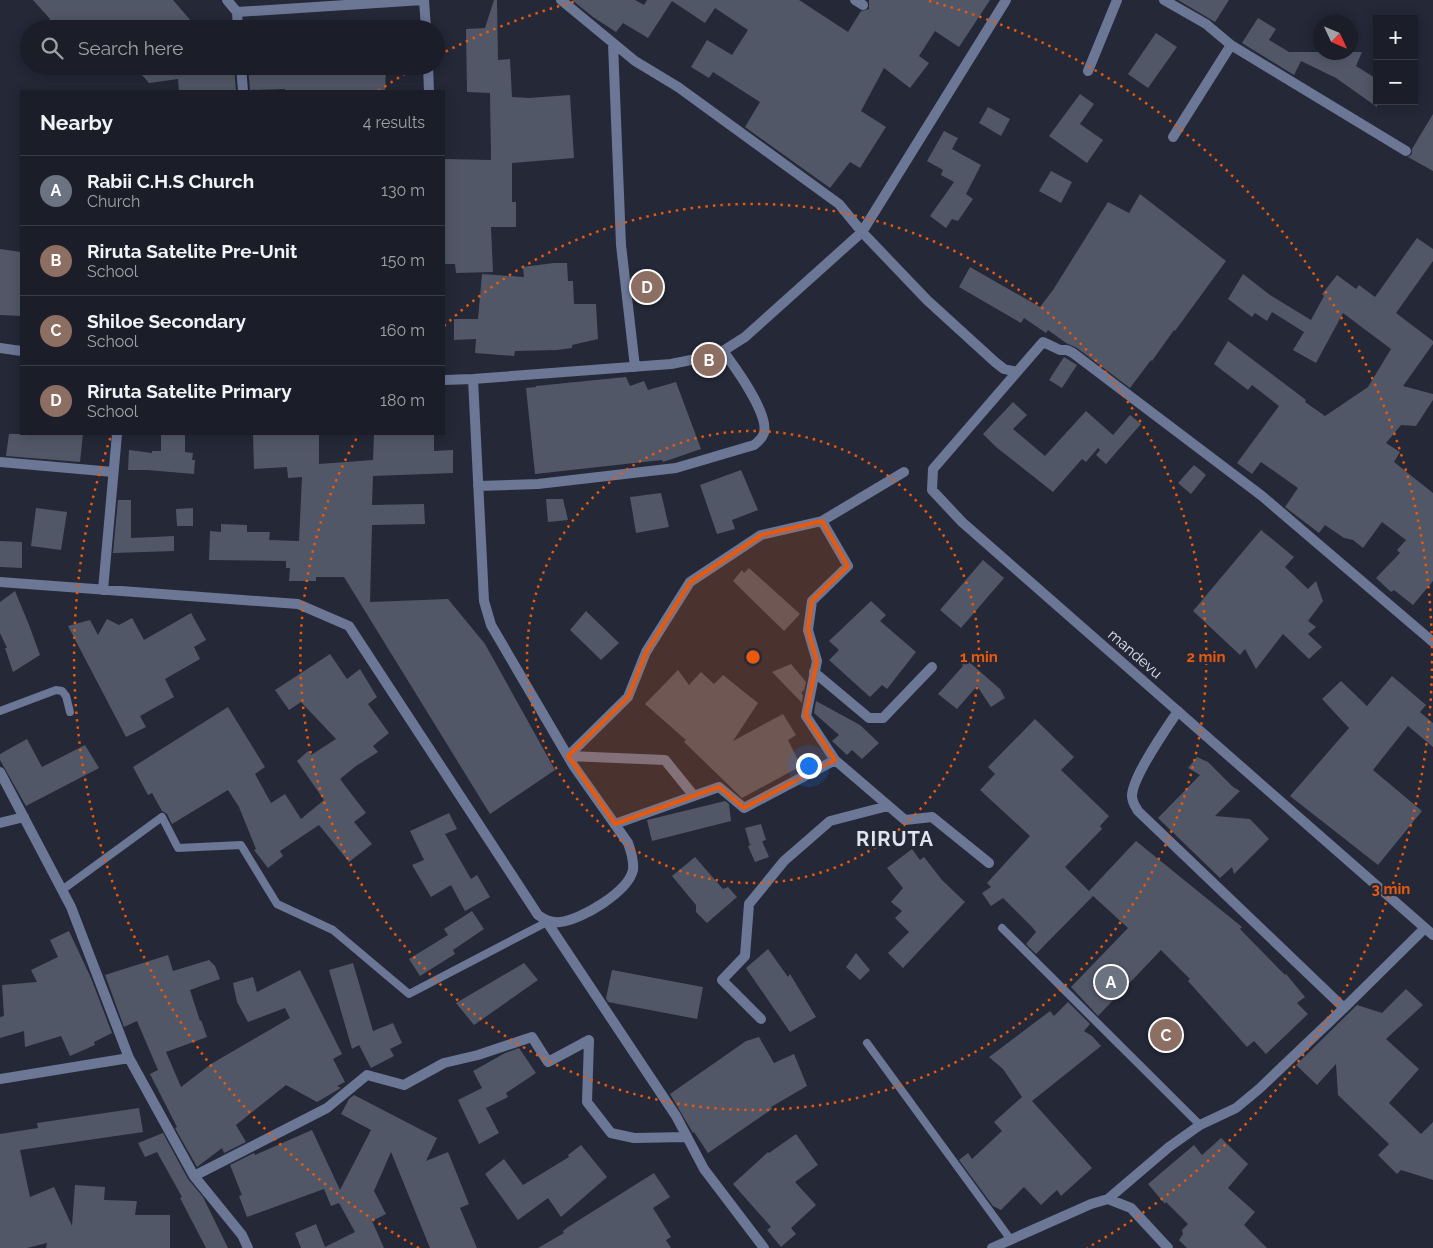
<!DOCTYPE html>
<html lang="en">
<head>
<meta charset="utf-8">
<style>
  body { margin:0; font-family:Raleway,sans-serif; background:#242731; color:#f1f3f6 }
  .controls { position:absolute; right:15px; top:15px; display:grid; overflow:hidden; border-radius:0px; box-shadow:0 2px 12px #0003 }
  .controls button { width:45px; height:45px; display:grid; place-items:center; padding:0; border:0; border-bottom:1px solid #393c46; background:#1b1e29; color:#f1f3f6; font:25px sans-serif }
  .compass { position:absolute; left:1313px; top:15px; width:45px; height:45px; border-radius:50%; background:#1b1e29; box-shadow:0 2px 12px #0003; rotate:134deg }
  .you { position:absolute; left:808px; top:765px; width:18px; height:18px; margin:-12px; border:4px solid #fff; border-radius:50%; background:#1a73e8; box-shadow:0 0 0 8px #1a73e833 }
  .badge { display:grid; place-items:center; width:32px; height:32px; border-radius:50%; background:#a7c81f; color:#fff; font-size:16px; font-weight:700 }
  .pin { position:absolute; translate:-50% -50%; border:2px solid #fff; box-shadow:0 1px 5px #0006 }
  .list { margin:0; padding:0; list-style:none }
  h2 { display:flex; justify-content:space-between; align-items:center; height:65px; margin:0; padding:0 20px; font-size:21px }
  h2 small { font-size:16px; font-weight:400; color:#a0a2a8 }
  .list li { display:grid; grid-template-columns:32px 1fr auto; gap:15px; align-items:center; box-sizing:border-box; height:70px; padding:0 20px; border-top:1px solid #393c46 }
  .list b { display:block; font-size:19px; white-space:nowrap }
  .list p { margin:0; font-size:16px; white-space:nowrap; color:#a0a2a8 }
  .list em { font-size:16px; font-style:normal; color:#a0a2a8 }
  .icon { flex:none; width:28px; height:28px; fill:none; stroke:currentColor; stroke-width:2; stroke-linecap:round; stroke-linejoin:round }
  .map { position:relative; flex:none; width:1433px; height:1248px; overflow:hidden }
  .search { position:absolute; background:#1b1e29; box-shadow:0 2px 12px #0003; left:20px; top:20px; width:425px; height:55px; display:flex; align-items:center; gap:12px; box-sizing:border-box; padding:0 18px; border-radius:28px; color:#a0a2a8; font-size:19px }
  .panel { position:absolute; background:#1b1e29; box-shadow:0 2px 12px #0003; left:20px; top:90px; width:425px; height:345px; border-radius:0px }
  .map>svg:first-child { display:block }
  .building { fill:#525767 }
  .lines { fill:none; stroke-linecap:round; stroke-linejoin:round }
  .lane { stroke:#6c7695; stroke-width:8 }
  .street { stroke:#6c7695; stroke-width:10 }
  .marked { fill:#e8590c; fill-opacity:0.2; stroke:#e8590c; stroke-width:4; stroke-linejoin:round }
  .ring { fill:none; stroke:#e8590c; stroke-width:2.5; stroke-dasharray:2.5 5 }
  .labels { text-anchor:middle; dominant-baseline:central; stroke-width:4.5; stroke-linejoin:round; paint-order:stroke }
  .street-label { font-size:15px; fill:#e0e4ee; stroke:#242837 }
  .district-label { font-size:20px; font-weight:bold; letter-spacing:1px; fill:#e0e4ee; stroke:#242837 }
  .centre { fill:#e8590c; stroke:#242837; stroke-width:2.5 }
  .ring-label { font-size:15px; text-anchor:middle; font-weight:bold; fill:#e8590c; stroke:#242837; stroke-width:4.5; stroke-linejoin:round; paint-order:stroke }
</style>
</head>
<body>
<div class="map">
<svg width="1433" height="1248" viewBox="0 0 1433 1248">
  <rect width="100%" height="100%" fill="#242837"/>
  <path class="building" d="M 33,0 L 173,0 L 198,29 L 38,29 L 50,19 Z
    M 494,0 L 497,0 L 498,60 L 510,59 L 512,97 L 529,98 L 570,95 L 574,158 L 512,163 L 512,202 L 516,202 L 516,227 L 491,227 L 493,272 L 456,273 L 455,264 L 444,264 L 444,159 L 491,160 L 490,93 L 467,92 L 466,29 L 485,28 Z
    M 572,0 L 635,0 L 644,5 L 647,0 L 799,0 L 848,32 L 861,11 L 869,9 L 869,0 L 990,0 L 959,47 L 935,31 L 919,56 L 929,63 L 910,88 L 884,68 L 861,111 L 886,127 L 860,168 L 850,162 L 830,188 L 745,127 L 760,102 L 713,72 L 709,78 L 691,67 L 707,40 L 732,55 L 748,30 L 715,8 L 705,23 L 672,1 L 648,38 L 623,23 L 616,32 L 593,17 Z
    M 1178,0 L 1229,0 L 1215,22 Z
    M 1258,18 L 1276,29 L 1269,40 L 1289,52 L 1362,52 L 1356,66 L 1377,79 L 1377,107 L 1336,78 L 1301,61 L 1294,75 L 1242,43 Z
    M 1156,33 L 1177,47 L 1148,88 L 1128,74 Z
    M 134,66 L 234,66 L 236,91 L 179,91 L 178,79 L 149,83 Z
    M 248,66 L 353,66 L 354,70 L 386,70 L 385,91 L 285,91 L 285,89 L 250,90 Z
    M 1080,94 L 1094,104 L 1080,124 L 1103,140 L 1087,163 L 1049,136 Z
    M 988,107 L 1010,119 L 1001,136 L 979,123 Z
    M 1433,114 L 1433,171 L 1408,157 L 1412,154 L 1412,149 Z
    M 944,131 L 958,138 L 952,149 L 981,165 L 966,194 L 973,199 L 958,221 L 952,219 L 946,228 L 930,216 L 954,182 L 941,175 L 943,170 L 927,161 Z
    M 1051,171 L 1072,182 L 1061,203 L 1039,191 Z
    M 1140,194 L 1226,261 L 1175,331 L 1174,330 L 1152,361 L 1151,360 L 1130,388 L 1077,348 L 1066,343 L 1048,330 L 1046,333 L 1024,318 L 1021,323 L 959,287 L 970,267 L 1040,307 L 1053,290 L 1108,202 L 1129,213 Z
    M 1417,238 L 1433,249 L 1433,261 L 1396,313 L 1433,341 L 1433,344 L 1403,386 L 1433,394 L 1433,400 L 1416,426 L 1401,425 L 1386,443 L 1400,452 L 1394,462 L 1433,493 L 1433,581 L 1413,605 L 1394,590 L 1391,592 L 1376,578 L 1400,553 L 1397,550 L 1406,540 L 1382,522 L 1363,548 L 1353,540 L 1344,538 L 1325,525 L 1319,533 L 1285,507 L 1298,488 L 1261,462 L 1252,474 L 1237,463 L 1279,406 L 1252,385 L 1248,390 L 1214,364 L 1228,341 L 1306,400 L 1305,402 L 1325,416 L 1368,387 L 1391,349 L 1343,313 L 1316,363 L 1293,350 L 1304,332 L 1272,312 L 1267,321 L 1255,313 L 1252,317 L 1228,299 L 1243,274 L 1270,295 L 1311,320 L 1324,296 L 1322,294 L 1337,275 L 1356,289 L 1359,285 L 1375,297 Z
    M 0,249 L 21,252 L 21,316 L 0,315 Z
    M 554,263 L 567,263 L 568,281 L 573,281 L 574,304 L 596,304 L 598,339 L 572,345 L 572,348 L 557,350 L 515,351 L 514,356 L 475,353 L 476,339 L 454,340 L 454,319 L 478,319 L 482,274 L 524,277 L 523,267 Z
    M 1064,357 L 1077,365 L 1062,388 L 1049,380 Z
    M 626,377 L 630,386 L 644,381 L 648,390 L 676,382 L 701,449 L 663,462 L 662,460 L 535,474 L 526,388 L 536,387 L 536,386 Z
    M 1013,402 L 1027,415 L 1013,429 L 1045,456 L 1086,411 L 1113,435 L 1130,415 L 1141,424 L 1106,464 L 1096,455 L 1100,450 L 1098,448 L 1086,462 L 1082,459 L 1053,492 L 996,447 L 983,434 Z
    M 9,434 L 83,434 L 80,462 L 6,456 Z
    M 161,434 L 185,434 L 185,452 L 193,453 L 192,460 L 195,460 L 194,474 L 147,470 L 128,470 L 129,450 L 152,453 L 152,451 L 161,451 Z
    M 253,434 L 319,434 L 319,464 L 373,460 L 374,434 L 434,434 L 434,451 L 453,450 L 453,473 L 373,476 L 372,505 L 424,504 L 425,524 L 372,525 L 370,602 L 448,599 L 485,644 L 555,770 L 490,814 L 344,577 L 316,577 L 316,581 L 289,581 L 290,568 L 286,568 L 286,561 L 209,560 L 210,531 L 221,532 L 221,524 L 247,525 L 247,532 L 270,532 L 269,540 L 299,541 L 302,477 L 288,478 L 287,467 L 254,469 Z
    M 1194,465 L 1206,475 L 1191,494 L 1178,483 Z
    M 741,470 L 758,510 L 732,520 L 735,529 L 717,534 L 700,485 Z
    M 661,493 L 669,527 L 636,533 L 630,497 Z
    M 546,499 L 563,499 L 568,520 L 548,522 Z
    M 118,500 L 131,500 L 131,538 L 174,536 L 174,551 L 113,553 Z
    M 36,508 L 67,512 L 61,550 L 31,546 Z
    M 193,508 L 193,526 L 177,526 L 176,509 Z
    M 1261,530 L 1294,557 L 1285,567 L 1308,589 L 1316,581 L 1323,601 L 1308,621 L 1316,627 L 1308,634 L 1322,647 L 1309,659 L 1283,634 L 1256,669 L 1245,649 L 1240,655 L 1193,611 Z
    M 0,541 L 22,542 L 22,568 L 0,567 Z
    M 983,560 L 1004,578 L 961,628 L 940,610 Z
    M 749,568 L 800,614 L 784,631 L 733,581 L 742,570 L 744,573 Z
    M 15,591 L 29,625 L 40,655 L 13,672 L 5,648 L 7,648 L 0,633 L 0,602 Z
    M 871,601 L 886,615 L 880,621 L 916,652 L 887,689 L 882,685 L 870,697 L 829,660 L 839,650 L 829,641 Z
    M 586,611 L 619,643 L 601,660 L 570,630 Z
    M 191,613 L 206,640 L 194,647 L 200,659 L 165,679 L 174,697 L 140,716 L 146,727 L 126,737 L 68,626 L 90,620 L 98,635 L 107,619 L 119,625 L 132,618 L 144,640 Z
    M 330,654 L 347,679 L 360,669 L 377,697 L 368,704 L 389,733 L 373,746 L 378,752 L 356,766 L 340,779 L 366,813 L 354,822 L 372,844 L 349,862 L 319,825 L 280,851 L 283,856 L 268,868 L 254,850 L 256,849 L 239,807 L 228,790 L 172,824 L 167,814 L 162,811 L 152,793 L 148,795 L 133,767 L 228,707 L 265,767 L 255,774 L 271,803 L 285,794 L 301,819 L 324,800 L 297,761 L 308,751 L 311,755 L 336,739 L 301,702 L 289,710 L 275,690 Z
    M 964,661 L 967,663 L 968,661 L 1000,689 L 1005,698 L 991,707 L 977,686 L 957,709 L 938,694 L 963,666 L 961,663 Z
    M 791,664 L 806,682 L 804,690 L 801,693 L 803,695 L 802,703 L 772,672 Z
    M 678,670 L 689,685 L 701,672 L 714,684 L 723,675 L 758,703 L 733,741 L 783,714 L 796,735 L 788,740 L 801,766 L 742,798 L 684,742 L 686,740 L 645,704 Z
    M 1392,676 L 1426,705 L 1420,712 L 1433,723 L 1433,747 L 1408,726 L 1373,770 L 1422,811 L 1378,865 L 1290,796 L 1349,728 L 1322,699 L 1341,681 L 1367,706 Z
    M 816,701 L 860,725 L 879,743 L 862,759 L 852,750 L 847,755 L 832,741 L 839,735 L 814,713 Z
    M 1035,719 L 1074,757 L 1061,770 L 1109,816 L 1100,826 L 1102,829 L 1065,867 L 1089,891 L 1136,841 L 1242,927 L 1240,929 L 1285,975 L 1286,974 L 1305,997 L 1297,1003 L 1308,1014 L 1266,1054 L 1254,1041 L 1247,1047 L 1188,981 L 1190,979 L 1161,950 L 1098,1016 L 1071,987 L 1128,928 L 1093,896 L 1036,954 L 1026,944 L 1036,932 L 1032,927 L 1003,898 L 991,906 L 982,893 L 991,887 L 987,883 L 1030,836 L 980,790 L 995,774 L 988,767 Z
    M 27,739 L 42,767 L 85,745 L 99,768 L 26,806 L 0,760 L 0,754 Z
    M 1197,757 L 1208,762 L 1233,787 L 1240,791 L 1215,816 L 1250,819 L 1269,839 L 1234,874 L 1232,867 L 1220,878 L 1158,818 L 1200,775 L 1188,768 Z
    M 725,801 L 729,804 L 731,821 L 652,841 L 647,820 Z
    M 449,813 L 457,829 L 445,834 L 471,879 L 477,875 L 490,897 L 465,911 L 451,885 L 431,897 L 412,865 L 424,860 L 410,831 Z
    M 761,824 L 766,840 L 750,845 L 745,828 Z
    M 762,841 L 769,857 L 755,862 L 748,846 Z
    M 912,849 L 920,860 L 924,857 L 942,880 L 965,902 L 903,968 L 888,953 L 909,932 L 895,918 L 902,911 L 891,902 L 903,888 L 887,868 Z
    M 695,857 L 723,889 L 728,887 L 737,897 L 707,923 L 696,912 L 696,905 L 672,876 Z
    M 472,911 L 484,929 L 453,950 L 455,954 L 420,976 L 409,959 L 448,935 L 444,929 Z
    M 69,931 L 91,978 L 112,1033 L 94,1042 L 95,1045 L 70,1056 L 61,1036 L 25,1047 L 24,1031 L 0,1038 L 0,1017 L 4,1016 L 2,985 L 37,982 L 31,970 L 58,957 L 50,940 Z
    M 768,949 L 788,977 L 790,974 L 816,1017 L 790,1032 L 746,968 Z
    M 856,953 L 870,970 L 860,980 L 846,967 Z
    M 168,955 L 173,971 L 209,960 L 215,966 L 220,979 L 190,990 L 200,1021 L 201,1020 L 207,1037 L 166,1052 L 181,1087 L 211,1064 L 290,1018 L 285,1008 L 248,1022 L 237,1002 L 233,983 L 253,977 L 257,992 L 300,970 L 342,1054 L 333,1059 L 345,1082 L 337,1086 L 341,1088 L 317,1102 L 286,1085 L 236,1125 L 246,1142 L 224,1153 L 222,1148 L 197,1167 L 175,1128 L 177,1127 L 150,1074 L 158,1070 L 137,1021 L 124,1027 L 105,975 Z
    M 353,963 L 373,1031 L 393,1023 L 402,1043 L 390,1049 L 394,1056 L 371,1068 L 359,1045 L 352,1049 L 329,970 Z
    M 524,963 L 538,980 L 474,1025 L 456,1003 Z
    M 612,970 L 703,987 L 697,1019 L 608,1002 L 606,998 Z
    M 1406,989 L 1423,1005 L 1386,1039 L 1419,1069 L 1389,1103 L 1421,1134 L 1433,1122 L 1433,1180 L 1401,1170 L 1397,1174 L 1378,1155 L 1389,1144 L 1338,1095 L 1336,1064 L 1317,1085 L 1296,1065 L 1357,1005 L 1382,1013 Z
    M 1068,1002 L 1090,1024 L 1084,1031 L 1092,1036 L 1101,1046 L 1032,1101 L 1092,1168 L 1061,1196 L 1057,1190 L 1041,1205 L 1024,1187 L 1001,1210 L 993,1206 L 959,1160 L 968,1153 L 972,1159 L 1002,1131 L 994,1122 L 1022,1097 L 1003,1069 L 989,1057 L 1050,1011 L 1054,1016 Z
    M 759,1037 L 774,1063 L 794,1054 L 807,1086 L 771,1107 L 772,1109 L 708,1153 L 694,1132 L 693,1133 L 670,1094 L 746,1041 Z
    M 519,1048 L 536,1073 L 506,1093 L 508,1097 L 486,1108 L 499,1133 L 479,1144 L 458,1100 L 482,1088 L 473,1071 L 505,1053 Z
    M 354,1095 L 437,1138 L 426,1161 L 448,1152 L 469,1204 L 460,1208 L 477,1248 L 430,1248 L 391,1152 L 374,1191 L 386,1214 L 372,1221 L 384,1248 L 301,1248 L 295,1233 L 316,1224 L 325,1247 L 355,1232 L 339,1203 L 331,1206 L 324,1189 L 247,1217 L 239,1196 L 242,1195 L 230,1165 L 254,1153 L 255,1155 L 312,1130 L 340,1190 L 371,1130 L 341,1114 L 349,1099 Z
    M 139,1108 L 143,1132 L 20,1150 L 30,1197 L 54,1187 L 72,1226 L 75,1185 L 105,1187 L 104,1200 L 137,1201 L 135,1215 L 170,1215 L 170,1248 L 46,1248 L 47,1243 L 27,1248 L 0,1248 L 0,1134 L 38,1128 L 37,1123 Z
    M 163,1133 L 188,1179 L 203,1197 L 228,1248 L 206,1248 L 180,1198 L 182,1197 L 157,1152 L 145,1157 L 138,1143 Z
    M 796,1134 L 818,1165 L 795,1182 L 816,1205 L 791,1228 L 796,1234 L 781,1247 L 767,1230 L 771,1227 L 733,1184 L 768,1152 L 769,1153 Z
    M 1221,1138 L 1248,1164 L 1228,1188 L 1255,1212 L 1244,1225 L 1267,1248 L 1187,1248 L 1179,1240 L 1183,1234 L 1182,1230 L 1188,1224 L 1166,1202 L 1165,1204 L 1148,1184 L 1194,1145 L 1202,1155 Z
    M 581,1145 L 607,1177 L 561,1217 L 548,1198 L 518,1220 L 485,1174 L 504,1159 L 523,1185 L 569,1157 L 568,1155 Z
    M 654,1173 L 670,1197 L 653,1208 L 671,1237 L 666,1240 L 671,1248 L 538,1248 L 564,1233 L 563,1231 L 568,1227 Z"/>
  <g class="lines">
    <path class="lane" d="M 0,711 L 56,690 L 62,691 L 66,696 L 70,712
      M 62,890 L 162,817 L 178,848 L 241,845 L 277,904 L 333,930 L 409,994 L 547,922
      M 1002,928 L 1200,1125
      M 867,1043 L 1011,1240"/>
    <path class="street" d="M 227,0 L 237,12 L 238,29
      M 424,0 L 426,29
      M 561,0 L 635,61 L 678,87 L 839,204 L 862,232 L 927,300 L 995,362 L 1004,369 L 1017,372 L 1043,342 L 1060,350 L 1067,350 L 1073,353 L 1262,496 L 1433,642
      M 855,0 L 863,5
      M 1164,0 L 1206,24 L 1231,45 L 1406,151
      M 237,12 L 423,0
      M 613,44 L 621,245 L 635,367
      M 241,66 L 243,91
      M 428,66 L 429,91
      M 1088,71 L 1117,0
      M 1173,137 L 1231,45
      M 0,348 L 21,351
      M 1017,372 L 933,469 L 932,490 L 962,522 L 1433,935
      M 444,380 L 473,379 L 671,364 L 701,358 L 723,351 L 745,337 L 862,232 L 1006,0
      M 0,462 L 113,472
      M 478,486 L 538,484 L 676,468 L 754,445 C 758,442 762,439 764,433 C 769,414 735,367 723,351
      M 0,582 L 298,604 L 349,626 L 538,915 C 545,920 551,923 560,922 C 581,920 628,892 633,870 C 634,860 631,851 628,843 L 573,765 L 491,625 L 484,601 L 473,379
      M 103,590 L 117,434
      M 814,672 L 869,718 L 883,718 L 932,667
      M 568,756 L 628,697 L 646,652 L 690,582 L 761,535 L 822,521
      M 568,756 L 665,760 L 694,796
      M 835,760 L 806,716 L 817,661 L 808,630 L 812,601 L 848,566 L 822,521 L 904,472
      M 0,772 L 71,907 L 129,1058 L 194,1176 L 242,1235 L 248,1248
      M 0,823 L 24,817
      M 615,824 L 719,787 L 744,808 L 835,760 L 905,820 L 932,817 L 989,863
      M 547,922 L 676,1116 L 704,1169 L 764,1248
      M 1344,1008 L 1425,928
      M 761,1019 L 722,980 L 745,956 L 749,904 L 784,861 L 830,821 L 888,806
      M 0,1079 L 129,1058
      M 194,1176 L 327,1108 L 367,1075 L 404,1085 L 444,1063 L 478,1055 L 532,1037 L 548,1062 L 589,1040 L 587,1102 L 611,1133 L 634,1138 L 687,1137
      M 1108,1199 L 1169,1147 L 1200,1125 L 1236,1108 L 1259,1089 L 1344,1008 L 1138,811 C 1135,806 1132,802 1132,796 C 1132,777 1166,729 1178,711
      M 992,1248 L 1091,1204 L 1108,1199 L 1131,1208 L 1168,1248"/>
  </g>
  <path class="marked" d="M 822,521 L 848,566 L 812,601 L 808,630 L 817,661 L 806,716 L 835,760 L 744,808 L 719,787 L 615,824 L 568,756 L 628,697 L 646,652 L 690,582 L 761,535 Z"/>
  <g class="ring">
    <circle cx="753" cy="657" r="226"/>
    <path d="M444 326A453 453 0 1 1 359 434"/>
    <path d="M419 1248A679 679 0 0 1 111 436M378 91A679 679 0 0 1 413 69M439 55A679 679 0 0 1 577 1M929 1A679 679 0 0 1 1087 1248"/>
  </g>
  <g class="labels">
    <g class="street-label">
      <text transform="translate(1135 654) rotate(41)">mandevu</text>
    </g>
    <g class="district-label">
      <text x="895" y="839">RIRUTA</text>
    </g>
  </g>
  <circle cx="753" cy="657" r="8" class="centre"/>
  <g class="ring-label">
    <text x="979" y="662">1 min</text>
    <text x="1206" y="662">2 min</text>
    <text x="1391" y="894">3 min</text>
  </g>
</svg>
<div class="controls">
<button>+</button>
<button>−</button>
</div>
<svg class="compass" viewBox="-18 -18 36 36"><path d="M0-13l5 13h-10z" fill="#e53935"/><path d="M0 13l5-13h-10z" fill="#a0a2a8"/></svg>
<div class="you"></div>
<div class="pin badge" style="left:1111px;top:982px;background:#6b7280">A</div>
<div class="pin badge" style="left:709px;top:360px;background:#8d6e63">B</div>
<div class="pin badge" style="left:1166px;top:1035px;background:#8d6e63">C</div>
<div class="pin badge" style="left:647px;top:287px;background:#8d6e63">D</div>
<div class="search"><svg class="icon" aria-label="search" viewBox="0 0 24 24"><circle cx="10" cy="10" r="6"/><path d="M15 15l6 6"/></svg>Search here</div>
<section class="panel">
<h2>Nearby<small>4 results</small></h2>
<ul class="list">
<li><span class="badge" style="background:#6b7280">A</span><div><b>Rabii C.H.S Church</b><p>Church</p></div><em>130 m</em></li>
<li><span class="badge" style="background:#8d6e63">B</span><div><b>Riruta Satelite Pre-Unit</b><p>School</p></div><em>150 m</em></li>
<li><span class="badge" style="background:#8d6e63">C</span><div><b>Shiloe Secondary</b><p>School</p></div><em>160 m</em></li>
<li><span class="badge" style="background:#8d6e63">D</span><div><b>Riruta Satelite Primary</b><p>School</p></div><em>180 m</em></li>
</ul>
</section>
</div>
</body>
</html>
